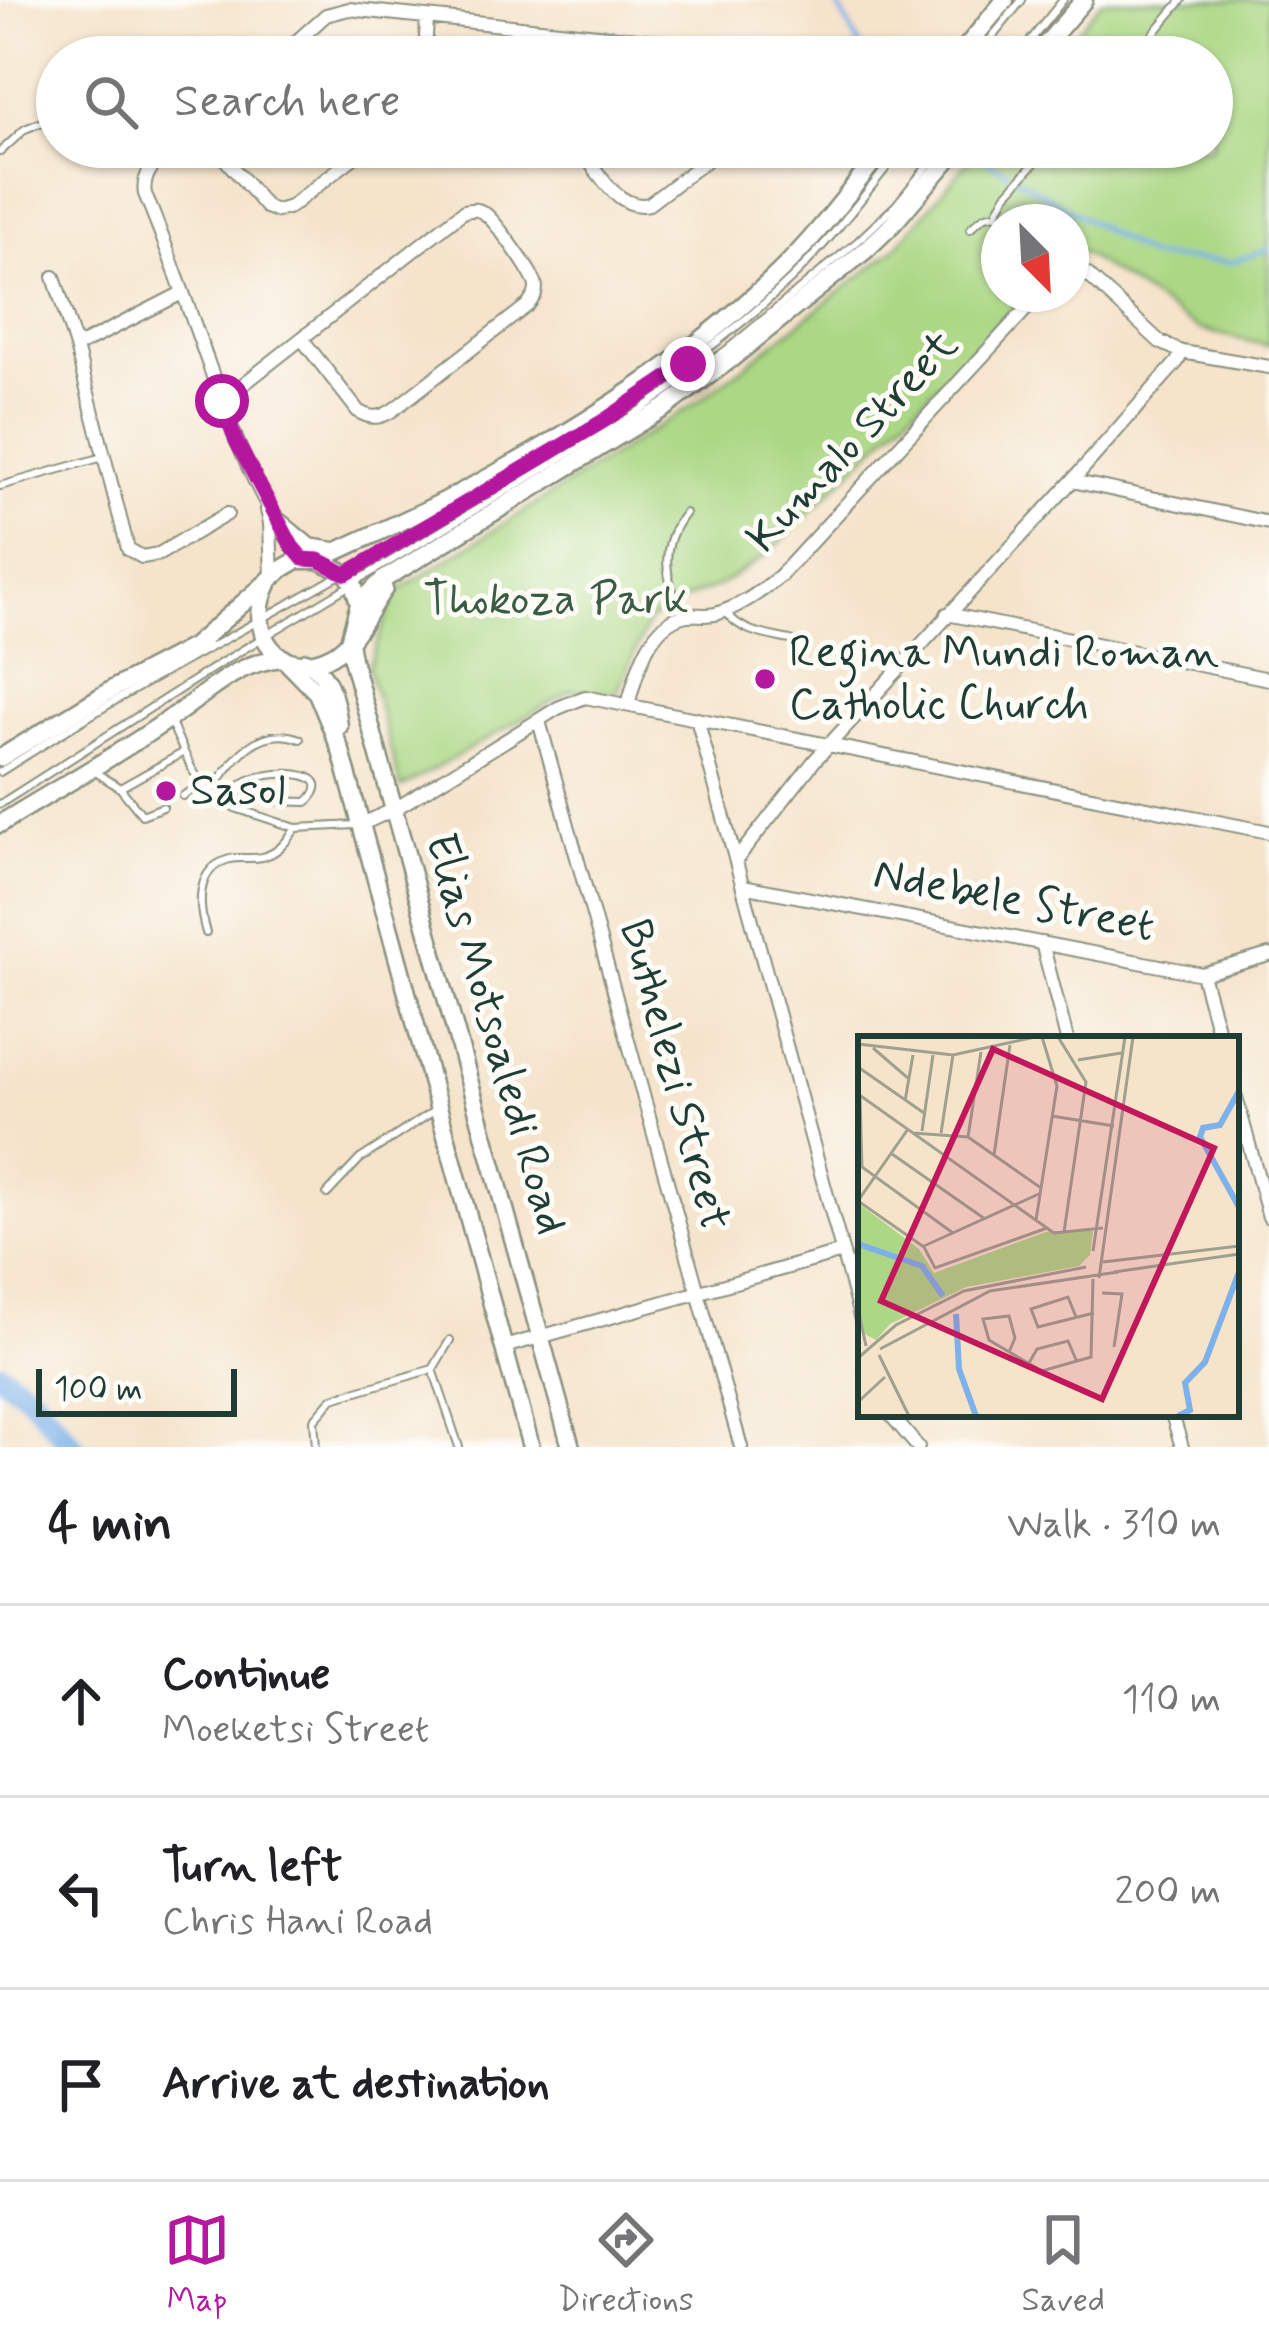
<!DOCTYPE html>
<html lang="en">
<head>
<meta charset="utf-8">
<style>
  body { margin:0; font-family:Mynerve,sans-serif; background:#f6f6f6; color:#202124 }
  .compass { position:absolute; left:981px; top:204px; width:108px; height:108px; border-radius:50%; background:#fff; box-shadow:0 3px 9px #0004; rotate:156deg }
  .scale { position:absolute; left:36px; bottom:30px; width:201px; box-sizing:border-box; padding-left:12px; border:6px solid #1f3d34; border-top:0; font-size:33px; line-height:42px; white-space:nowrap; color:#1f3d34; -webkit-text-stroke:9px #fdfcf7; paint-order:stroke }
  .stop { position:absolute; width:36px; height:36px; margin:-27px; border:9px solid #b5179e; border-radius:50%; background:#fff }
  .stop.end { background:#b5179e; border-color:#fff; box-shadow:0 3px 12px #0008 }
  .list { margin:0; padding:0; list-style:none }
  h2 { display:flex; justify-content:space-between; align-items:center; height:156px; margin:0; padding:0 48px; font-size:51px }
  h2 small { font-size:39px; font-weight:400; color:#757577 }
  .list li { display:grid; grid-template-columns:78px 1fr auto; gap:36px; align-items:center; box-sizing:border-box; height:192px; padding:0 48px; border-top:3px solid #e0e0e0 }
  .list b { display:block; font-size:45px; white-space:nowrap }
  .list p { margin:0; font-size:39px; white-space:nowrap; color:#757577 }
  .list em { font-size:39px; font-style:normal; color:#757577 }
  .icon { flex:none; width:66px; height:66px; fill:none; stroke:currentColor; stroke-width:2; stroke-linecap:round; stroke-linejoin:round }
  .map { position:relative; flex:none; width:1269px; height:1447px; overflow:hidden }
  .search { position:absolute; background:#fff; box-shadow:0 3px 9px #0004; left:36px; right:36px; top:36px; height:132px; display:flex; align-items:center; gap:30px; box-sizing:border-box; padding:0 42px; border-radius:66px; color:#757577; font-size:45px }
  .sheet { height:732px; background:#fff }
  nav { display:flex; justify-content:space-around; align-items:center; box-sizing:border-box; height:168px; border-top:3px solid #e0e0e0; background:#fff; font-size:33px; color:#757577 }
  nav a { display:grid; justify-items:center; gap:6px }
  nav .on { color:#b5179e }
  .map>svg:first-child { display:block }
  .green { fill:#acd885; stroke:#668a5c; stroke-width:3 }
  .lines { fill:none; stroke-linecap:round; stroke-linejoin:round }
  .stream { stroke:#7db1ea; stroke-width:4.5 }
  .river { stroke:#7db1ea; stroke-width:24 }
  .lane-casing { stroke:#8a907f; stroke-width:10 }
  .street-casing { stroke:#8a907f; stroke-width:16 }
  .secondary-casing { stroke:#8a907f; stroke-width:21 }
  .lane { stroke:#fff; stroke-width:6 }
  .street { stroke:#fff; stroke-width:12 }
  .secondary { stroke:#fff; stroke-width:16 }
  .route { stroke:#b5179e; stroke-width:15 }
  .poi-dot { fill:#b5179e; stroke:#fdfcf7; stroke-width:4.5 }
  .labels { text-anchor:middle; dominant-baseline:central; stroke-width:10; stroke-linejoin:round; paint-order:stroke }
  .street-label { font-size:45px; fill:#1f3d34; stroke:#fdfcf7 }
  .park-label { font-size:45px; fill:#3b5c44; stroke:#fdfcf7 }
  .poi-label { font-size:45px; fill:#1f3d34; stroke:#fdfcf7; text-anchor:start }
  .inset-river { fill:none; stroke:#7db1ea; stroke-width:6 }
  .inset-road { fill:none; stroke:#9fa18e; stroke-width:3 }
  .view { fill:#c2185b; fill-opacity:0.15; stroke:#c2185b; stroke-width:6 }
  .inset-edge { fill:none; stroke:#1f3d34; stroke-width:6 }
</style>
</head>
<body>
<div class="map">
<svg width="1269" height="1447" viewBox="0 0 1269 1447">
  <rect width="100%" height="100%" fill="#fdfcf7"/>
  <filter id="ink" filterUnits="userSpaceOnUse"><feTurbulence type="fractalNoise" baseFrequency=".00833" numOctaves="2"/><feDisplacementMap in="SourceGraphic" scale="24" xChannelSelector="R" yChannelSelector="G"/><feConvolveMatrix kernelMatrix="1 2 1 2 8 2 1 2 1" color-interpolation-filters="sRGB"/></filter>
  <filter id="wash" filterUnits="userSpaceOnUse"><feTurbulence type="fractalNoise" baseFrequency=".004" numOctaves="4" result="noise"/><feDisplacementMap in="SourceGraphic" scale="48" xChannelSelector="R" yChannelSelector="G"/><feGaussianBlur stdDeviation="2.7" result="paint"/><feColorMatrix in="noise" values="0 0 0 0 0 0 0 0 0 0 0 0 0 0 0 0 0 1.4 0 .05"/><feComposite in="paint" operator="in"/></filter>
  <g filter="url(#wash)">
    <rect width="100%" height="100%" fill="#f5e3ca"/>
    <path class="green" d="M 1103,0 L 1269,0 L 1269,346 L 1199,329 L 1075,248 L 1071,251 L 1071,222 L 999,222 L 999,294 L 1028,294 L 768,554 L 717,587 L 696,594 L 649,620 L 616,695 L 572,690 L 401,788 L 368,667 L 396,592 L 699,401 L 894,250 L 980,147 L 1212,147 L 1212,57 L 1055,57 Z"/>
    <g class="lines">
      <path class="stream" d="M 835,0 L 866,57
        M 964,147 L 1150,257 L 1232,262 L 1269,249"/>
      <path class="river" d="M 0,1374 L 31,1396 L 73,1447"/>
    </g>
  </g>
  <g filter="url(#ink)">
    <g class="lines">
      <g class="lane-casing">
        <path id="lane" d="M 976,57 L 1022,0
          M 1017,57 L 1063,0
          M 1134,57 L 1182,0
          M 0,152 L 25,129 L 57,116
          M 996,214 L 1006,195 L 1049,147
          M 970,229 C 979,221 986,211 999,216 L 1003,222
          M 0,486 L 103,457
          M 727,613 C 742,634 770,635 794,641
          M 684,615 C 664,580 659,546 685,513
          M 184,752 L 193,771 L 206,788 L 235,808 L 296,828 L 356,825
          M 94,771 L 120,788 L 184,752 L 171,723
          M 0,772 C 46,743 92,713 139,687 C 261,619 383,553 503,481 C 599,423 695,367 778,291 C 825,249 863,196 903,147
          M 121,789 L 142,815 L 163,807
          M 211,792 C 232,761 257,723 300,739
          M 183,796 L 202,784
          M 0,804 L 224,661 L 633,415 L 725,351 L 858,241 L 896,205 L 943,147
          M 228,805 C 233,796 237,787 245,782 C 264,770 343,767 307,802 L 271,801 L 249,793 L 235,808
          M 206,933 C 198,906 195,868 230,859 C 243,856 256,861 268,855 C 281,850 288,839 296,828
          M 327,1194 L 360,1159 L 437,1109
          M 450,1340 L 433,1369 L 459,1447
          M 316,1447 L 314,1420 L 333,1398 L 433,1369"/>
      </g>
      <g class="street-casing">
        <path id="street" d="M 279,57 L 326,15 L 349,9 L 656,41 L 666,43 L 685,57
          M 425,57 L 427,17
          M 545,57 L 549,30
          M 174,147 C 159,160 141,172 145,194 C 169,251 189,310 210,368 C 233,434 259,505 303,559
          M 215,147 L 266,207 L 277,211 L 290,207 L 367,147
          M 579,147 C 596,169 618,212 649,204 L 724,147
          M 1071,272 L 1087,274 L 1160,342 L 1182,352 L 1269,367
          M 54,277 L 76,347 L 128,549 L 142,557 L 159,554 L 227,514
          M 76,347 L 182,293
          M 222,401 L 464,211 C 472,210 476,208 484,213 C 494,219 536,276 536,287 C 536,296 533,298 528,305 L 397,407 C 384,417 373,421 358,411 L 302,339
          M 1072,481 L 1269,523
          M 267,510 L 270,523 L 272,578
          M 947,614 L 1269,679
          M 628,705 C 636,674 648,622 687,615 C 696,614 706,616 715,614 C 738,608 762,591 780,576 L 1040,294
          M 697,719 L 861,1320
          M 539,721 L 741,1447
          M 360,825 L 395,809 L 558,708 L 585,697 L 1269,832
          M 736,860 L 815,760 L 1072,481 L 1177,362 L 1182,352
          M 743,886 L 1202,974 L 1269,955
          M 1042,943 L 1067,1039
          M 1202,974 L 1220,1039
          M 1236,1097 L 1269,1217
          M 504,1347 L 842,1252
          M 890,1414 L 918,1447
          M 1172,1414 L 1182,1447"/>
      </g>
      <g class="secondary-casing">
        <path id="secondary" d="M 958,57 L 1005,0
          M 1035,57 L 1084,0
          M 279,522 L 309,547 L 334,551
          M 319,560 C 360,540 403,522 444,501 C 556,444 680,366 771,280 C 814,240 849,192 885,147
          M 268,584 C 244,632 279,682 331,656 C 355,644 368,610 384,589
          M 359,604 L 383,580 L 666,407 L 731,359 L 867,249 L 891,226 L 959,147
          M 194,646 L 282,569 L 297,560 L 319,560 L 347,574 L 353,583 L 359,604 L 349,641 L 352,659 L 571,1447
          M 306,661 C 330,674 336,701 339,726
          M 0,758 L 116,687 L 202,642
          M 0,824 C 56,789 115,757 169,719 C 207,694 235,662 283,658 L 317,693 L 341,751 L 531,1447"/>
      </g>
      <use href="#lane" class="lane"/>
      <use href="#street" class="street"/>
      <use href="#secondary" class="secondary"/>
    </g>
  </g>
  <g class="lines" filter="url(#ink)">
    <path class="route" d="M 222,401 L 236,441 L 292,546 L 303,559 L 319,560 L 346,574 L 605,420 L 688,364"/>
  </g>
  <g class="poi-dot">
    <circle cx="765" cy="679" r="12"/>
    <circle cx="166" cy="791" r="12"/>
  </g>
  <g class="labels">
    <g class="street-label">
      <text transform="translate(853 442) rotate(-47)">Kumalo Street</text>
      <text transform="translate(1014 901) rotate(11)">Ndebele Street</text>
      <text transform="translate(495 1034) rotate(74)">Elias Motsoaledi Road</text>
      <text transform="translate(674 1075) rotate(75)">Buthelezi Street</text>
    </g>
    <g class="park-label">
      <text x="556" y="600">Thokoza Park</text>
    </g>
    <g class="poi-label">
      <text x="789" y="653">Regina Mundi Roman<tspan x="789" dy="52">Catholic Church</tspan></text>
      <text x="190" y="791">Sasol</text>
    </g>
  </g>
  <g transform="translate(858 1036)">
    <rect width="381" height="381" fill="#f5e3ca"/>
    <path d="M 0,167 L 61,213 L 76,237 L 191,195 L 235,195 L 232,219 L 221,230 L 108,251 L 32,288 L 18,304 L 7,298 L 0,272 Z" fill="#acd885"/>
    <path class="inset-river" d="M 381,55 L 362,89 L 345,92 L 342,101 L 381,171M 0,208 L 64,230 L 85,260M 98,278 L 101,333 L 118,380M 320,380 L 332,374 L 327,347 L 347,326 L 381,236"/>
    <path class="inset-road" d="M 200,1 L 228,46 L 206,196M 293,1 L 345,1M 0,8 L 95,19 L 177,1M 15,12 L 51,43M 220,24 L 263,17M 0,31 L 66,77M 0,58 L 196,197 L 245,192M 2,61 L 4,131 L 95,197M 47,65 L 55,19M 194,80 L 256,90M 50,93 L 0,165 L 66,211 L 77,232 L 189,192M 64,95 L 75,19M 55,97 L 110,101 L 183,152M 83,97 L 95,19M 110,101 L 123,16M 34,118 L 127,183M 136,119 L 152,9M 178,184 L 199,50 L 184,1M 66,210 L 183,157M 235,215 L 267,1M 245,226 L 381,210M 256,236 L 381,218M 241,242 L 275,1M 244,257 L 264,258 L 256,311M 0,273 L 8,310M 218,281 L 210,261 L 173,273 L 180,291 L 236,277M 22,313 L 132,255 L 260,236M 151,316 L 157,302 L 151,280 L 125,283 L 131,304 L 141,310 L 184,335 L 233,321 L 235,243M 21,319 L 51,380M 0,322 L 38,289 L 106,255 L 228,231M 171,327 L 179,313 L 210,305 L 219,326M 0,366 L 27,341"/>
    <path class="view" d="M 135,13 L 356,112 L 244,363 L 23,265 Z"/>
    <rect width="381" height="381" class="inset-edge"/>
  </g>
</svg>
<svg class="compass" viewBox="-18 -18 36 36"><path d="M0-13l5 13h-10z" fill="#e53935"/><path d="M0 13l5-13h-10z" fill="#757577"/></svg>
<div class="scale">100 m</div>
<div class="stop" style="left:222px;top:401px"></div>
<div class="stop end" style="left:688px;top:364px"></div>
<div class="search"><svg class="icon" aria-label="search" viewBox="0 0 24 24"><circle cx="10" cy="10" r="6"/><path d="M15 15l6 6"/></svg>Search here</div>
</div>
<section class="sheet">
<h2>4 min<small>Walk · 310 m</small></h2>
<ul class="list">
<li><svg class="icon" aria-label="ahead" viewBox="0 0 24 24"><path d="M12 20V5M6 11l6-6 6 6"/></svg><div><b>Continue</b><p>Moeketsi Street</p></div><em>110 m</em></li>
<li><svg class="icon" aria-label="left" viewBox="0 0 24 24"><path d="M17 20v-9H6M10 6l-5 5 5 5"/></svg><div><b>Turn left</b><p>Chris Hani Road</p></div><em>200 m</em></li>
<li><svg class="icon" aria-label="arrive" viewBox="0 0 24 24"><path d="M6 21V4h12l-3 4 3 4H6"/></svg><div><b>Arrive at destination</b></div></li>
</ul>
</section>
<nav>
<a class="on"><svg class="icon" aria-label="map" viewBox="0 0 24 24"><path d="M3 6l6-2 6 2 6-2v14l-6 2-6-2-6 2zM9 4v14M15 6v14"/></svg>Map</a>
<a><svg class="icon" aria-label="directions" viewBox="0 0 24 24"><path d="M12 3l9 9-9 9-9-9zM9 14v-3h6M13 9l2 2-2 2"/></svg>Directions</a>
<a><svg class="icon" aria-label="saved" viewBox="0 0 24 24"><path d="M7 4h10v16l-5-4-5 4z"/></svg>Saved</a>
</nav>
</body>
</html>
